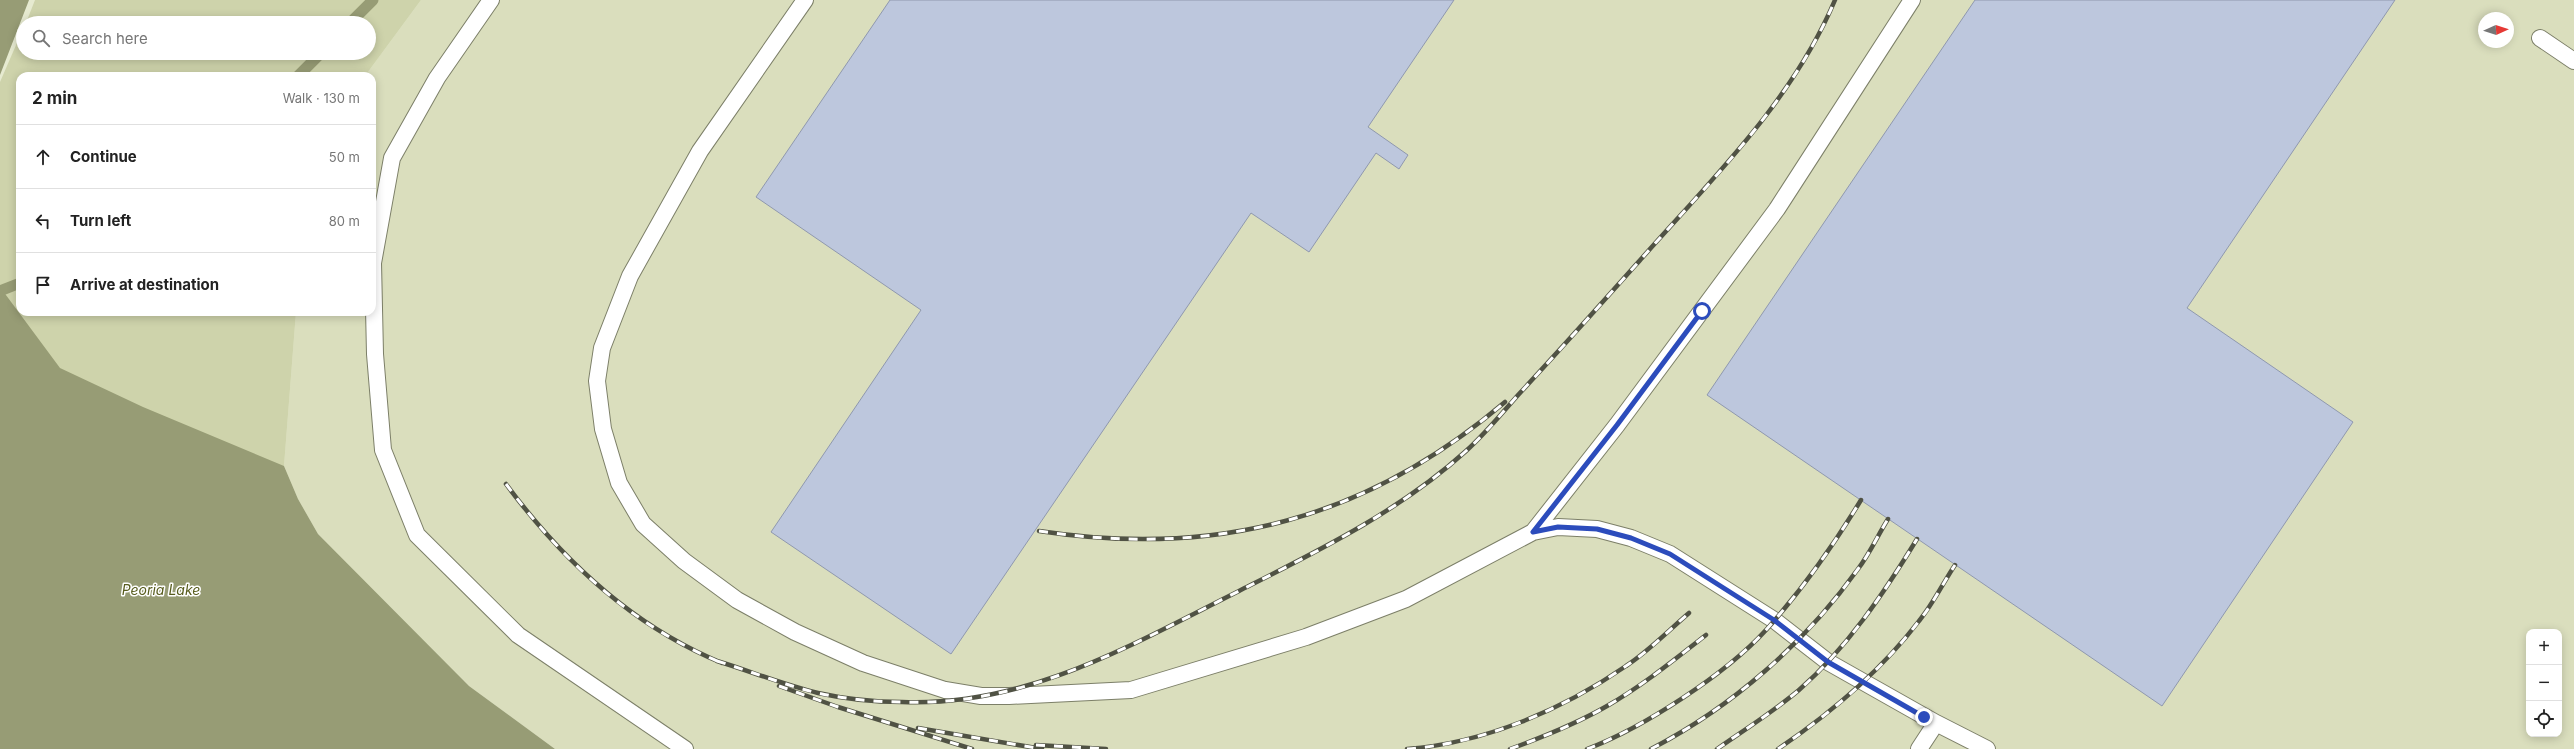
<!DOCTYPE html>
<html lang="en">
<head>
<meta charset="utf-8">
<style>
  body { margin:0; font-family:Inter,sans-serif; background:#f2f2f2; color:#222 }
  .controls { position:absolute; right:12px; bottom:12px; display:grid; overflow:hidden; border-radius:8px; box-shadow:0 2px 10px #0003 }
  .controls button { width:36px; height:36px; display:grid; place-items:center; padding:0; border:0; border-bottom:1px solid #e0e0e0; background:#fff; color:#222; font:20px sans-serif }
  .compass { position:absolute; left:2478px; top:12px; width:36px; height:36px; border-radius:50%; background:#fff; box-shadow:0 2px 10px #0003; rotate:87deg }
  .stop { position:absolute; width:12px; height:12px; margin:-9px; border:3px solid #2c4cbc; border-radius:50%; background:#fff }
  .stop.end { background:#2c4cbc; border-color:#fff; box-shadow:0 1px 4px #0008 }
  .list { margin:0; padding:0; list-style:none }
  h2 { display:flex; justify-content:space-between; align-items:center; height:52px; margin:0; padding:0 16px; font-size:17px }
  h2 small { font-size:13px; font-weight:400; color:#767676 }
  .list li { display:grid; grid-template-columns:26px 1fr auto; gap:12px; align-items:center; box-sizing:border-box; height:64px; padding:0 16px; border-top:1px solid #e0e0e0 }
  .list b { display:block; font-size:15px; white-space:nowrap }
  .list em { font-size:13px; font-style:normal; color:#767676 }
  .icon { flex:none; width:22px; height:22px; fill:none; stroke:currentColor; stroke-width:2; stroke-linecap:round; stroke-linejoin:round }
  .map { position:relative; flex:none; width:2574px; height:749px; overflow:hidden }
  .search { position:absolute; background:#fff; box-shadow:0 2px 10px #0003; left:16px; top:16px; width:360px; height:44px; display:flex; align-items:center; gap:10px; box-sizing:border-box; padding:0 14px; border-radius:22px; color:#767676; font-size:15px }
  .panel { position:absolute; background:#fff; box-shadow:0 2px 10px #0003; left:16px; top:72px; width:360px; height:244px; border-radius:12px }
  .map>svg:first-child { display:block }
  .built { fill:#dadebd; fill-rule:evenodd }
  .green { fill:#ced3ab }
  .water { fill:#979c75 }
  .pier { fill:#e6ead0 }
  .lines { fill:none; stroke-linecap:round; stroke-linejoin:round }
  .stream { stroke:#979c75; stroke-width:11 }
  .building { fill:#bdc7dd; stroke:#8f98ae }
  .service-casing { stroke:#7c7f68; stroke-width:18 }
  .service { stroke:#fff; stroke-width:16 }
  .rail-casing { stroke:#505244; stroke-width:4.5 }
  .rail { stroke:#fff; stroke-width:3; stroke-dasharray:9; stroke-linecap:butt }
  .route { stroke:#2c4cbc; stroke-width:5 }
  .labels { text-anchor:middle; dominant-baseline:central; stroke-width:3; stroke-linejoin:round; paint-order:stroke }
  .water-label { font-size:14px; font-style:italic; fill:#585d1e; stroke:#fff }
</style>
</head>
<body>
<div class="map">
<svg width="2574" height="749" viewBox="0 0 2574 749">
  <rect width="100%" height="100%" fill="#e6ead0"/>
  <path class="built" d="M 421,0 L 2574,0 L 2574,749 L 555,749 L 469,686 L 318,534 L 298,499 L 284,466 L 296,312 L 372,312 L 372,76 L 365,76 ZM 2484,18 L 2508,18 L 2508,42 L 2484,42 ZM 2529,632 L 2559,632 L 2559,734 L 2529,734 Z"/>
  <path class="green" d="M 33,0 L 421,0 L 365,76 L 20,76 L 20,312 L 296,312 L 284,466 L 137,456 L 0,475 L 0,79 L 23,24 L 23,53 L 369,53 L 369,23 L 23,23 Z"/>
  <path class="water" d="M 0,0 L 33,0 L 0,80 Z
    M 0,287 L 60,368 L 143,407 L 284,466 L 298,499 L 318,534 L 469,686 L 555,749 L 0,749 Z"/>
  <path class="pier" d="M 29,0 L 35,0 L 26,23 L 23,23 L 23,29 L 0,82 L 0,75 Z"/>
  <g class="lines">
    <path class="stream" d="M 350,23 L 373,0
      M 298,76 L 321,53
      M 0,291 L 20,283"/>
  </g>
  <path class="building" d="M 890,0 L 1454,0 L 1368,127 L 1408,155 L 1399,169 L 1376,153 L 1309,252 L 1251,213 L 951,654 L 771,532 L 921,310 L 756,197 Z
    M 1975,0 L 2395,0 L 2187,308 L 2353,422 L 2162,706 L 1707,395 Z"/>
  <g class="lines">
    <g class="service-casing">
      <path id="service" d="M 491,0 L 437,78 L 392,158 L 373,263 L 375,354 L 383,450 L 417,535 L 518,635 L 685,749
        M 805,0 L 700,151 L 630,276 L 602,348 L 597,381 L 603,429 L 619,483 L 643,524 L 684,561 L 737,600 L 795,632 L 863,663 L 945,690 L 981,696 L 1009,696 L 1131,690 L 1306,637 L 1406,599 L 1533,532 L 1558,527 L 1597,529 L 1631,538 L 1670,554 L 1774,620 L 1828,662 L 1936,723
        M 2540,38 L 2574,61
        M 1533,532 L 1617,425 L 1777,209 L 1912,0
        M 1919,749 L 1936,723 L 1987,749"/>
    </g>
    <use href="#service" class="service"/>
    <g class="rail-casing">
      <path id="rail" d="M 506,484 C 563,561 632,626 722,663
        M 1039,531 C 1217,558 1367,519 1505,402
        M 717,661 C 750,671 784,685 818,693 C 845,699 875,702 902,702 C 1027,707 1131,645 1239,591 C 1318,551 1400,511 1466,451 C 1485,434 1502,413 1519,394 C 1561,349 1601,304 1642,258 C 1713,178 1793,100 1835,0
        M 779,686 L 838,707 L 972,749
        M 918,728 L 1042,749
        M 1036,745 L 1106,749
        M 1407,749 C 1485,743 1562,710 1626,666 C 1649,651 1668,631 1689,613
        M 1510,749 C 1543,737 1576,724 1607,706 C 1642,686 1674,660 1706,635
        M 1587,749 C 1643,728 1726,674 1766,630 C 1802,590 1833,546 1861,500
        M 1651,749 C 1732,707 1805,643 1858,569 C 1870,553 1878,535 1888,519
        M 1717,749 C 1744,730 1773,712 1799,690 C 1847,648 1884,593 1917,539
        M 1778,749 C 1831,713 1880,672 1919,621 C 1933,604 1943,583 1955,565"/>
    </g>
    <use href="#rail" class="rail"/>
  </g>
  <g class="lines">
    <path class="route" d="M 1702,311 L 1617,425 L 1533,532 L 1558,527 L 1597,529 L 1631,538 L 1670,554 L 1774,620 L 1828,662 L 1924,717"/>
  </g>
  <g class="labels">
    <g class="water-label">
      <text x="161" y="589">Peoria Lake</text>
    </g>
  </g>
</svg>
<div class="controls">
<button>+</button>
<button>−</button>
<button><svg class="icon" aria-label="locate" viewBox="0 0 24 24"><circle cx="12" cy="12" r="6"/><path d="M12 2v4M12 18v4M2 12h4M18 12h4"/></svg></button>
</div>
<svg class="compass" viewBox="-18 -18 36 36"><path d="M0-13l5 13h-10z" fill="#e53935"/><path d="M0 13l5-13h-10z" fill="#767676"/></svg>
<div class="stop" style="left:1702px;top:311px"></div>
<div class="stop end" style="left:1924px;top:717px"></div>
<div class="search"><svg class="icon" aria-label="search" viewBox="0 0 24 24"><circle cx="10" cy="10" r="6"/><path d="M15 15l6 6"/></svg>Search here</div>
<section class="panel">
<h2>2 min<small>Walk · 130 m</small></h2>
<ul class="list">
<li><svg class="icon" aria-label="ahead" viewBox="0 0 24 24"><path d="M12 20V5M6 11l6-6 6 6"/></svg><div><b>Continue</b></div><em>50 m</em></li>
<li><svg class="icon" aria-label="left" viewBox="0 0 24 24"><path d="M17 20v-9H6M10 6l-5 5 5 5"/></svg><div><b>Turn left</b></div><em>80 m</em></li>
<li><svg class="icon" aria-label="arrive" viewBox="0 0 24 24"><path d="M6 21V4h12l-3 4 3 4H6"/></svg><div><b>Arrive at destination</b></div></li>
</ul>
</section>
</div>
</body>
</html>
